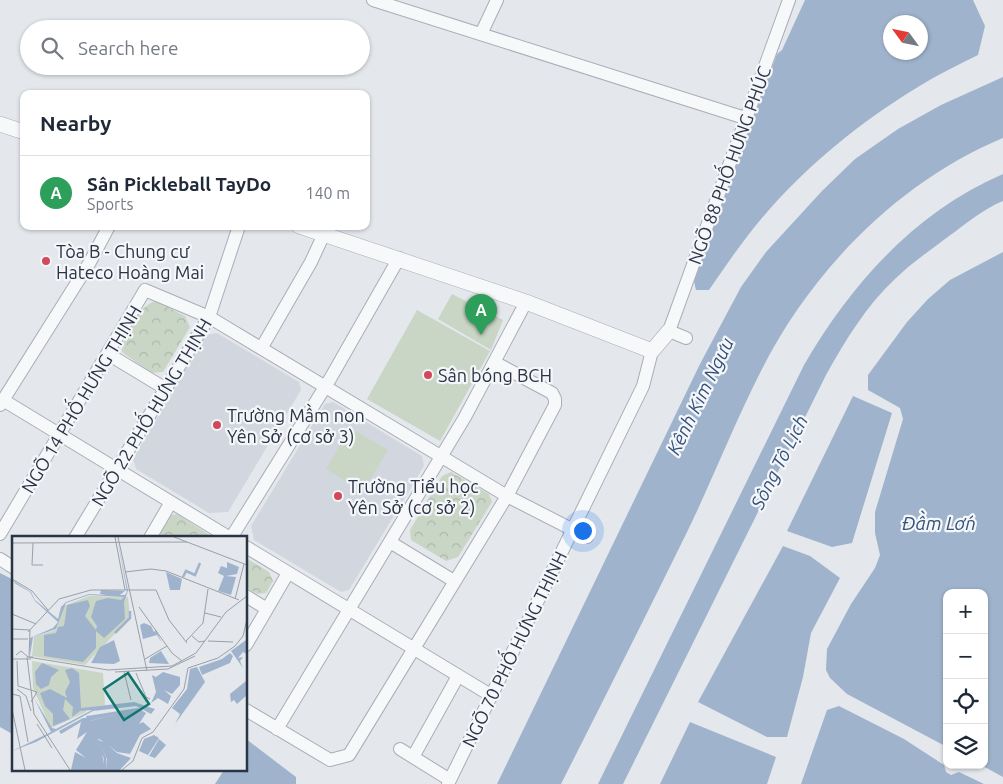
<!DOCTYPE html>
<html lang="en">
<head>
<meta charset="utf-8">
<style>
  body { margin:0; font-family:Ubuntu,sans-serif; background:#f6f6f7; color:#1f2937 }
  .controls { position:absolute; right:15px; bottom:15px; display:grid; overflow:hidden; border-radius:10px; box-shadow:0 1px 4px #0004 }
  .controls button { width:45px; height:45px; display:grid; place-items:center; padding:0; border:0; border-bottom:1px solid #e0e1e3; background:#fff; color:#1f2937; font:25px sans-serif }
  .compass { position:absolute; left:883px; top:15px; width:45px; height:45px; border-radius:50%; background:#fff; box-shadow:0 1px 4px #0004; rotate:303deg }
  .you { position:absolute; left:582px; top:530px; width:18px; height:18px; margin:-12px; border:4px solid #fff; border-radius:50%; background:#1a73e8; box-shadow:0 0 0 8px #1a73e833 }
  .badge { display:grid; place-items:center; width:32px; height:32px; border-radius:50%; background:#0b8043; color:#fff; font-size:16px; font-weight:700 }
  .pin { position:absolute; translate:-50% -41px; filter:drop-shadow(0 1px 2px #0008) }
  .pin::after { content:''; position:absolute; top:26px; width:18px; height:15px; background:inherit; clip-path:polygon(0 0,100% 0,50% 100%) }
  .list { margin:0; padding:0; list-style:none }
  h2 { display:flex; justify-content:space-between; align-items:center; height:65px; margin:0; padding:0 20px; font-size:21px }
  h2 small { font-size:16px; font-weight:400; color:#747a83 }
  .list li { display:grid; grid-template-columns:32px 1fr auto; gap:15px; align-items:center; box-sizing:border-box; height:75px; padding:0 20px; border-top:1px solid #e0e1e3 }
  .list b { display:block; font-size:19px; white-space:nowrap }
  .list p { margin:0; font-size:16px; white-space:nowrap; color:#747a83 }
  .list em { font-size:16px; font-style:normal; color:#747a83 }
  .icon { flex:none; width:28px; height:28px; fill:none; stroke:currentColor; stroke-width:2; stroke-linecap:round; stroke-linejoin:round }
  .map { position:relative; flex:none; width:1003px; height:784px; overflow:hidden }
  .search { position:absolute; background:#fff; box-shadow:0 1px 4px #0004; left:20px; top:20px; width:350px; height:55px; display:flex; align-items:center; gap:12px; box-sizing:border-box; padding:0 18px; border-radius:28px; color:#747a83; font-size:19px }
  .panel { position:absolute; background:#fff; box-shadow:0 1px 4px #0004; left:20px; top:90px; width:350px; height:140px; border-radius:10px }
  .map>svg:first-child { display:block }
  .built { fill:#d2d6de }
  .grass { fill:#c9d6c5 }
  .forest { fill:url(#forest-crowns) }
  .water { fill:#9fb4cc; fill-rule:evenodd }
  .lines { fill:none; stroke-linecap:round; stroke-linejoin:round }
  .minor-casing { stroke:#a9aeb7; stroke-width:14 }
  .tertiary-casing { stroke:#a9aeb7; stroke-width:16 }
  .minor { stroke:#f7f8fa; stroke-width:12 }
  .tertiary { stroke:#f7f8fa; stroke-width:15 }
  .poi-dot { fill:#d1495b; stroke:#f4f6f9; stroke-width:2 }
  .labels { text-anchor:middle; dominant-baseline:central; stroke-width:4.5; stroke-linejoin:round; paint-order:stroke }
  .street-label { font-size:18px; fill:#2b3445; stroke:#f4f6f9 }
  .poi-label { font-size:18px; fill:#2b3445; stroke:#f4f6f9; text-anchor:start }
  .water-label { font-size:19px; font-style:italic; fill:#34527a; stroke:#f4f6f9 }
  .inset-river { fill:none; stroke:#9fb4cc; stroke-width:2.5 }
  .inset-road { fill:none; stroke:#9a9fa9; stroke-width:1 }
  .view { fill:#0f766e; fill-opacity:0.15; stroke:#0f766e; stroke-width:2.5 }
  .inset-edge { fill:none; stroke:#2b3445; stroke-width:2.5 }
</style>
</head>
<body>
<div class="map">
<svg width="1003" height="784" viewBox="0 0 1003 784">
  <defs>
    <pattern id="forest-crowns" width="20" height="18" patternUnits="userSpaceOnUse" patternTransform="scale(1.25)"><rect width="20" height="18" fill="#c9d6c5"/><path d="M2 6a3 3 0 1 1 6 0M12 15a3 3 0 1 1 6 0" fill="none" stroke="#adb8ab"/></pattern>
  </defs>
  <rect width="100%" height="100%" fill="#e4e7ec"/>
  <path class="built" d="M 217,333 L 299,382 L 301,390 L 228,512 L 209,513 L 136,469 L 133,459 L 206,335 Z
    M 333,402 L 422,456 L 424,466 L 349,590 L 341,592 L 254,540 L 251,526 L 325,404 Z"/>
  <path class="grass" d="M 452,294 L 503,320 L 491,350 L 438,319 Z
    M 417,310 L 490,351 L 440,441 L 367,399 Z
    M 350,428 L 388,450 L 363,492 L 326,469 Z"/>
  <path class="forest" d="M 155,301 L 185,316 L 190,327 L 163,372 L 151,373 L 122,352 C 121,335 139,307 155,301 Z
    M 451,472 L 489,494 L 492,502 L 458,557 L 446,561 L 411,540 L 410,530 L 442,476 Z
    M 177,514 L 214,538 L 162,538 L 159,530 L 167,516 Z
    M 246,558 L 269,572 L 273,581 L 266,593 L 257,594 L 246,587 Z"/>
  <path class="water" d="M 805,0 L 973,0 L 985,26 L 978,55 C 958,65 937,75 918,87 C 855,125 794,176 749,234 C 735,252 722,271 709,290 L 696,290 L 694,281 L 777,54 L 782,50 ZM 890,22 L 920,22 L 920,52 L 890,52 Z
    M 1003,77 L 1003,138 C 899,181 811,271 761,371 C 735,422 714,476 689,528 C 647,614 604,699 561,784 L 497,784 L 700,364 L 741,287 L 766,252 L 822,191 L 855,159 L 898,129 L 941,105 Z
    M 1003,174 L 1003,201 C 983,209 966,224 949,236 C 931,250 911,263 895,279 C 866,306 845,341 826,375 L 623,784 L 598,784 L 804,365 C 851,284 915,212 1003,174 Z
    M 1003,252 L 1003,777 L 981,765 L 984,765 L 984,593 L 947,593 L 947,747 L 847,694 L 830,678 L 826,670 L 827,649 L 851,604 L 875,568 L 880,555 L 875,533 L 875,512 L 903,419 L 900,408 L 868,390 L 868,375 L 907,322 L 928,299 L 950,280 Z
    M 853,396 L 892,413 L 852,543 L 832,547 L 787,531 Z
    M 783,546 L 810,556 L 840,578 L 811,633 L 803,677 L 787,737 L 767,737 L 698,702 Z
    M 0,573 L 14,580 L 14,735 L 0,727 Z
    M 839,706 L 904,739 L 944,765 L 946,772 L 951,775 L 959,772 L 984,784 L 801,784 L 827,710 Z
    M 690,722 L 776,757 L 767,784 L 660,784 Z
    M 246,739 L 296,777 L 296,784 L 215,784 L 224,770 L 246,770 Z"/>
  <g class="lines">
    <g class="minor-casing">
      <path id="minor" d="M 373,0 L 745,118
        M 481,34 L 497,0
        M 686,338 L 669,331 L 789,0
        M 262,347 L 311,262 L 324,234
        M 108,354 L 166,389
        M 3,400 L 230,538
        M 0,405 L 90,262 L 109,226
        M 0,534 L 145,290 L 209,317 L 507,496 L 587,537
        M 75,538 L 209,317 L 239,226
        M 150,538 L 171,502
        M 231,538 L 330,379 L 399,258
        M 390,542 L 454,581
        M 246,547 L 492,696
        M 0,559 L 14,568
        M 246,596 L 267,609
        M 246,645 L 288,573
        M 246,710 L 330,760 L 349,755 L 507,496 L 555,405 L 555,399 L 552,393 L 494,362
        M 277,729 L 465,417 L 526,302
        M 400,749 L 450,780
        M 413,757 L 458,676
        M 448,784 L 643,386 L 652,351"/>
    </g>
    <g class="tertiary-casing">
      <path id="tertiary" d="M 0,124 L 24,132
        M 299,226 L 526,302 L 652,351 L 669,331"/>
    </g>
    <use href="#minor" class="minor"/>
    <use href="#tertiary" class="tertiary"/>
  </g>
  <g class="poi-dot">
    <circle cx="46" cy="261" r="5"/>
    <circle cx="428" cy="375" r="5"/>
    <circle cx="217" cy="425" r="5"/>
    <circle cx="338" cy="496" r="5"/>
  </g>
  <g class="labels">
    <g class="street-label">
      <text transform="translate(729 165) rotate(-70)">NGÕ 88 PHỐ HƯNG PHÚC</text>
      <text transform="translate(81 399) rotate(-59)">NGÕ 14 PHỐ HƯNG THỊNH</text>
      <text transform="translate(151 412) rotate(-59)">NGÕ 22 PHỐ HƯNG THỊNH</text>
      <text transform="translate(514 649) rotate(-64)">NGÕ 70 PHỐ HƯNG THỊNH</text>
    </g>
    <g class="poi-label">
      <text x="56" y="251">Tòa B - Chung cư<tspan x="56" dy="21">Hateco Hoàng Mai</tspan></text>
      <text x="438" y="375">Sân bóng BCH</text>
      <text x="227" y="415">Trường Mầm non<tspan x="227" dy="21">Yên Sở (cơ sở 3)</tspan></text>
      <text x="348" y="486">Trường Tiểu học<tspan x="348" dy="21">Yên Sở (cơ sở 2)</tspan></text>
    </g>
    <g class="water-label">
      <text transform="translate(700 396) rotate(-64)">Kênh Kim Ngưu</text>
      <text transform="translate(779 462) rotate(-63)">Sông Tô Lịch</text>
      <text x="939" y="523">Đầm Lớn</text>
    </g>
  </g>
  <g transform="translate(12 536)">
    <rect width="235" height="235" fill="#e4e7ec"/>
    <path d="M 77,60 L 116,61 L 118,82 L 73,129 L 20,120 L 22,101 L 44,94 L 52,70 ZM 20,125 L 91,137 L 93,169 L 74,172 L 74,176 L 39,192 L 21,152 Z" fill="#c9d6c5"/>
    <path d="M 105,1 L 116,55 L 112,66 L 113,83 L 92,102 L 84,95 L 84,112 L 71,126 L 32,120 L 32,99 L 44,97 L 46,91 L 52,90 L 55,69 L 76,64 L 78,70 L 73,80 L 84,94 L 85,90 L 79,81 L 84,65 L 96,62 L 109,64 L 112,61 L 77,59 L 54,67 L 44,93 L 21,101 L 18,120 L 18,102 L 41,92 L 46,86 L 23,65 L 18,56 L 4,48 L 0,44 L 19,56 L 23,64 L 46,83 L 49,71 L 54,66 L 77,58 L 95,59 L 88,58 L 89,54 L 113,55 L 108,59 L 113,59 L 115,56 ZM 215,26 L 227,31 L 225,38 L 214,40 L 224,41 L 219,59 L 206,55 L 212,40 L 206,37 L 209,30 L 215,32 ZM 154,36 L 170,43 L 168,54 L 158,54 ZM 132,87 L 139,90 L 142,96 L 144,94 L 150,107 L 145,99 L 131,103 L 128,89 ZM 102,104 L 108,125 L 102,128 L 79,127 L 88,111 ZM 234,104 L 235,118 L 231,116 L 226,122 L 231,121 L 228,125 L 231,132 L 219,115 ZM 149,115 L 157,128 L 137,127 L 138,122 ZM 218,117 L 221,120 L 218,127 L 190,139 L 187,131 L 210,123 ZM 30,127 L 47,134 L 39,141 L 37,149 L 29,153 L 24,148 L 23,136 ZM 185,131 L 193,146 L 163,188 L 168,178 L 160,172 L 175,153 L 178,133 ZM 60,132 L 67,137 L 69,172 L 122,166 L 143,173 L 139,178 L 124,170 L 81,175 L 24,206 L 0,215 L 39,196 L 22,162 L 40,192 L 44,193 L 80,174 L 68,175 L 60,181 L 61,171 L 53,163 L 51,174 L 58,183 L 41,190 L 41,178 L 33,170 L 28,157 L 38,153 L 55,162 L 53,156 L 58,146 L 53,134 ZM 151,136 L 168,141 L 168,149 L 160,158 L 152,154 L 159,160 L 156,168 L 146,162 L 139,167 L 144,156 L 140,139 L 144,141 ZM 234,145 L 235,159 L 225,168 L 222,164 L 219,166 L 218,158 ZM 126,172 L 134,177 L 127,188 L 131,186 L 139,193 L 128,199 L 118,218 L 105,216 L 96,209 L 105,217 L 119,222 L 108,234 L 94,234 L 95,223 L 86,204 L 92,206 L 85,202 L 78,185 L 112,176 L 77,185 L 75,180 ZM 71,182 L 75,182 L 90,217 L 93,234 L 59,234 L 63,216 L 74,222 L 64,214 L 75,196 L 65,203 L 69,186 L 49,198 L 47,195 ZM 142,199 L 147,202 L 136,219 L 127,215 L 132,203 ZM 147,203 L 154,209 L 143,222 L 137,220 Z" fill="#9fb4cc"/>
    <path class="inset-river" d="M 171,41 L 174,35 L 183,39 L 188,27M 103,97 L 118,82 L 118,75M 75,180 L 93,222 L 93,234"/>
    <path class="inset-road" d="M 103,1 L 113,54M 106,1 L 135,135M 162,1 L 235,29M 0,7 L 175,6M 21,7 L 20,29 L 31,29M 113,36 L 139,33 L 154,35 L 227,64M 0,43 L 20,55 L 36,74M 117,54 L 144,54M 144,54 L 157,84 L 175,107M 223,63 L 232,28M 127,71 L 160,117 L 170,125M 193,77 L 209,81M 0,78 L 24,88M 0,93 L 18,94M 18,94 L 17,121 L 21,121M 16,96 L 47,63 L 79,54 L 117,54M 180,100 L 187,106 L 193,105M 0,103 L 16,103M 174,105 L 191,87 L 196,53M 196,105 L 221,106M 4,119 L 9,115 L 16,121 L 96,134 L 160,130 L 184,117 L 214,76 L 235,60M 15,121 L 22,178 L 58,234M 0,123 L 19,123M 133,123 L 155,110M 5,125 L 6,150 L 25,156 L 19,166M 103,136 L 156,133 L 183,120M 112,136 L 119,164M 124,137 L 134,161 L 138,163M 5,153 L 14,160 L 19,175M 0,158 L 8,160 L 16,206M 0,173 L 13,234M 25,188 L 40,212M 110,234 L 121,225 L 130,202 L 141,196 L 172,153 L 176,132 L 206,122 L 223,110 L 231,100 L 235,83"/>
    <path class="view" d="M 116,137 L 137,168 L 112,184 L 92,153 Z"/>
    <rect width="235" height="235" class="inset-edge"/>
  </g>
</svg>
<div class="controls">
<button>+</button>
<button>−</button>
<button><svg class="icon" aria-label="locate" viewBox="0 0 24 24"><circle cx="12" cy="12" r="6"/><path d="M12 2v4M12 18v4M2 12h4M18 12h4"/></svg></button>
<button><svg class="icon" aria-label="layers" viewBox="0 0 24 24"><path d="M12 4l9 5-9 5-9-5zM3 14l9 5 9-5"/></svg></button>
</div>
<svg class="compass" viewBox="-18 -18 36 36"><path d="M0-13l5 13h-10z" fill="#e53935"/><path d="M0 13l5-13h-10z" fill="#747a83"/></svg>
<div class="you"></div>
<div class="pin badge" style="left:481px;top:335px;background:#2e9e5b">A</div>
<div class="search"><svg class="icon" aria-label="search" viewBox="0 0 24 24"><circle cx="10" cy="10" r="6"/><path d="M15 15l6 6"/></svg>Search here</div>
<section class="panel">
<h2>Nearby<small></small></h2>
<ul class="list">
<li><span class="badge" style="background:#2e9e5b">A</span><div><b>Sân Pickleball TayDo</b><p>Sports</p></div><em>140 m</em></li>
</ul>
</section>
</div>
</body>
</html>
